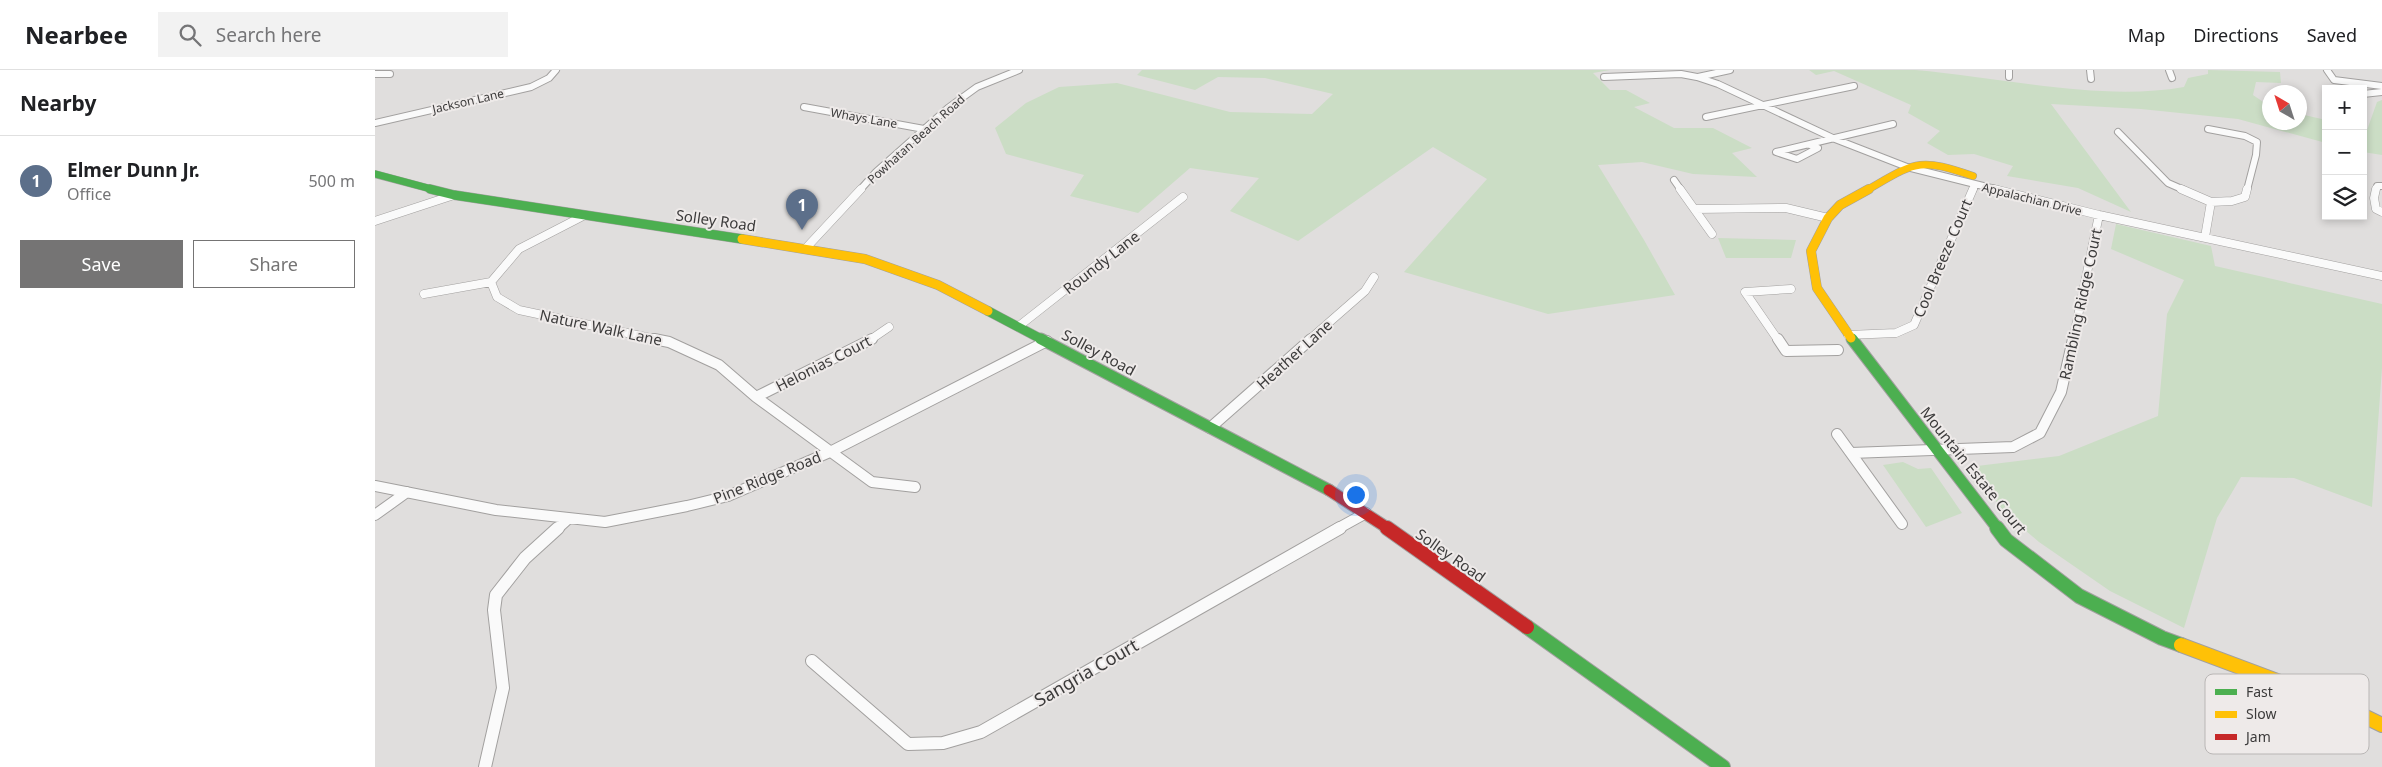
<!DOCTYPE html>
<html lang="en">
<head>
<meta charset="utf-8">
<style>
  body { margin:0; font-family:"Noto Sans",sans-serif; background:#f2f2f2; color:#202124 }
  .controls { position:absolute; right:15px; top:15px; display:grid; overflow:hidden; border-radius:0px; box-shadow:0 2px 8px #0003 }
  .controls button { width:45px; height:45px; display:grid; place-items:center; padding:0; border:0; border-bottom:1px solid #e0e0e0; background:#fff; color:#202124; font:25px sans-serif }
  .compass { position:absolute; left:1887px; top:15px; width:45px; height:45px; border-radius:50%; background:#fff; box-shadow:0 2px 8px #0003; rotate:321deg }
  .you { position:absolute; left:980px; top:424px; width:18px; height:18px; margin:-12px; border:4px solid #fff; border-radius:50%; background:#1a73e8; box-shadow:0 0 0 8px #1a73e833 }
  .badge { display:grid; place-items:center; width:32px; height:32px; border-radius:50%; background:#757474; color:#fff; font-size:16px; font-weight:700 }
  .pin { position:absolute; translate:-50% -41px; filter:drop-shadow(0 1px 2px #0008) }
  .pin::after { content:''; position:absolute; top:26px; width:18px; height:15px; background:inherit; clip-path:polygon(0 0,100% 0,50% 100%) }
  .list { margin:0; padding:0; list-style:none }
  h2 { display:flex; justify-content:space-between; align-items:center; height:65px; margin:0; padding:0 20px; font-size:21px }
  h2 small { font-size:16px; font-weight:400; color:#757577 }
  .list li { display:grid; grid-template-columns:32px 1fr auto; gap:15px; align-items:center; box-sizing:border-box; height:90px; padding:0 20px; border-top:1px solid #e0e0e0 }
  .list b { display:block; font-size:19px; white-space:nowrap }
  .list p { margin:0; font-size:16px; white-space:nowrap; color:#757577 }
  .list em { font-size:16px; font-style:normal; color:#757577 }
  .actions { display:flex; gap:10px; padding:15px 20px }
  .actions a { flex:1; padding:11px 0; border:1px solid #757474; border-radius:0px; text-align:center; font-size:18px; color:#757474 }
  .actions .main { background:#757474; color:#fff }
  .icon { flex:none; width:28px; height:28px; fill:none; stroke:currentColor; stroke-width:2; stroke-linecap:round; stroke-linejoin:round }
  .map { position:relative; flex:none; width:2007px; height:697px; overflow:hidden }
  header { display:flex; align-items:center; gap:30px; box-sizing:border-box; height:70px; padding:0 25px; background:#fff; border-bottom:1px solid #e0e0e0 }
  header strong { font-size:24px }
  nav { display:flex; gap:28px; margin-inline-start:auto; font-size:18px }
  .search { width:350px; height:45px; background:#f2f2f2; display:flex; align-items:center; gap:12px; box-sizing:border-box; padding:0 18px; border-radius:0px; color:#757577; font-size:19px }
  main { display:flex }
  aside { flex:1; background:#fff }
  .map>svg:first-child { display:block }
  .green { fill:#cbddc5 }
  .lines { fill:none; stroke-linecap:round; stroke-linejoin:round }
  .street-far3-casing { stroke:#a2a09f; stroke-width:8 }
  .street-far2-casing { stroke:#a2a09f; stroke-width:9 }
  .street-far1-casing { stroke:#a2a09f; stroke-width:12 }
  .street-casing { stroke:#a2a09f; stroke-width:14 }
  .fast-far3-casing { stroke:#a2a09f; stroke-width:8 }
  .fast-far2-casing { stroke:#a2a09f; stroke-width:10 }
  .fast-far1-casing { stroke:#a2a09f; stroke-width:13 }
  .fast-casing { stroke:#a2a09f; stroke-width:16 }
  .slow-far2-casing { stroke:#a2a09f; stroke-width:8 }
  .slow-far1-casing { stroke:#a2a09f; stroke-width:10 }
  .slow-casing { stroke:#a2a09f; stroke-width:16 }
  .jam-far1-casing { stroke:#a2a09f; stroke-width:13 }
  .jam-casing { stroke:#a2a09f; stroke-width:16 }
  .street-far3 { stroke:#fafafa; stroke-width:6 }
  .street-far2 { stroke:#fafafa; stroke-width:8 }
  .street-far1 { stroke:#fafafa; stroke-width:10 }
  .street { stroke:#fafafa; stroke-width:12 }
  .fast-far3 { stroke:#4caf50; stroke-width:7 }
  .fast-far2 { stroke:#4caf50; stroke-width:9 }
  .fast-far1 { stroke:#4caf50; stroke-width:11 }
  .fast { stroke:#4caf50; stroke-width:14 }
  .slow-far2 { stroke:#ffc107; stroke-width:7 }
  .slow-far1 { stroke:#ffc107; stroke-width:9 }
  .slow { stroke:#ffc107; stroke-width:14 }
  .jam-far1 { stroke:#c62828; stroke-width:11 }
  .jam { stroke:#c62828; stroke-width:14 }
  .labels { text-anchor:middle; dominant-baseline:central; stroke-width:4; stroke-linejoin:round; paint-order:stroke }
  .far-street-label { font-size:12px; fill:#3c3b3b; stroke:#eeeae9 }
  .street-label { font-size:15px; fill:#3c3b3b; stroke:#eeeae9 }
  .near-street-label { font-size:18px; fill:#3c3b3b; stroke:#eeeae9 }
  .key { fill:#eeeae9; stroke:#b9b6b5; stroke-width:1 }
  .key-label { font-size:14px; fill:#3c3b3b }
</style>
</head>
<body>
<header>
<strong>Nearbee</strong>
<div class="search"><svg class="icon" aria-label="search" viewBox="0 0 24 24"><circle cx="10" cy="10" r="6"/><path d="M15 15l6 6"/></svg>Search here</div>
<nav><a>Map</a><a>Directions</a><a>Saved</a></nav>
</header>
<main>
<aside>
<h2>Nearby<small></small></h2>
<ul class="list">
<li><span class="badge" style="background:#5c6f8a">1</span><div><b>Elmer Dunn Jr.</b><p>Office</p></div><em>500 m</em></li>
</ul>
<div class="actions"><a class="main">Save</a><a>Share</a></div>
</aside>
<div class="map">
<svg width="2007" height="697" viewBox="0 0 2007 697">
  <rect width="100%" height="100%" fill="#e0dedd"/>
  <path class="green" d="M 767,0 L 1235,0 L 1218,3 L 1235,20 L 1251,20 L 1275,33 L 1259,37 L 1299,58 L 1338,58 L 1377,78 L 1357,83 L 1382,107 L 1318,104 L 1267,92 L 1223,95 L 1269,170 L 1300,225 L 1173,244 L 1029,202 L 1112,109 L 1058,77 L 923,171 L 855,141 L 884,108 L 815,98 L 763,143 L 695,126 L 709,105 L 631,84 L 620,58 L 651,33 L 684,17 L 742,13 L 855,42 L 937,44 L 958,24 L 890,8 L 843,7 L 820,20 L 762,5 Z
    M 1434,0 C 1469,0 1506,0 1540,0 C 1625,7 1725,32 1809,17 L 1813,8 L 1833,4 L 1833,0 L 1905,2 L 1906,13 L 1881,12 L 1878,25 L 1894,36 L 1894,52 L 1924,52 L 1925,44 L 1951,50 L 1951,73 L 1863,49 L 1766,39 L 1676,34 L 1756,142 L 1703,118 L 1632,106 L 1638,96 L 1599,84 L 1573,85 L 1552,73 L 1565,61 L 1533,43 L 1536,35 L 1459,1 L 1441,5 Z
    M 2007,30 L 2007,85 L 1988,82 L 1988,62 L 1991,63 L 2002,32 Z
    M 1741,154 L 1836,176 L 1840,196 L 2007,234 L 2007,298 L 1997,437 L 1919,408 L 1866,407 L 1842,448 L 1809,558 L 1735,521 L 1664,472 L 1630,443 L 1594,397 L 1684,386 L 1783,346 L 1792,244 L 1809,210 L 1736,179 Z
    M 1343,168 L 1421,170 L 1416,188 L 1351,188 Z
    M 1528,392 L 1543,399 L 1556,398 L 1587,443 L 1551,457 L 1508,395 Z"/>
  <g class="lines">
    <g class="street-far3-casing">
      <path id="street-far3" d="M 1634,0 L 1634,7
        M 1715,0 L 1716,9
        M 1794,0 L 1797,8
        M 1952,0 L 1959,10 L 2007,16
        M 0,4 L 15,4
        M 1229,7 L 1306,4 L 1322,7 L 1343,14 L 1460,69 L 1532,97 L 1624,120
        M 1323,7 L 1355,0
        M 1988,24 L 2007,22
        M 429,37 L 549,59
        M 1331,47 L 1479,16
        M 0,53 L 156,17 L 174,8 L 181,0
        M 1833,59 L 1870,66 L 1882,72 L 1881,85 L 1872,120
        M 1743,62 L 1793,113 L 1809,120
        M 1435,75 L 1443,78 L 1422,89 L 1401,82 L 1518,54
        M 1299,110 L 1306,120
        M 485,120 L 501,102 L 573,38 L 602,17 L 644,0
        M 1598,120 L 1600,115
        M 2001,120 L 2002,116 L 2007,116"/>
    </g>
    <g class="street-far2-casing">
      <path id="street-far2" d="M 1305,119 L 1337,164
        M 1619,119 L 1724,145 L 2007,206
        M 1806,119 L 1836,132
        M 2001,119 L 1999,128 L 2001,139 L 2007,142
        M 1320,139 L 1411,138 L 1453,148
        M 208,146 L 144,179 L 116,212 L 122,227 L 144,240 L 285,270
        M 0,151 L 79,125
        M 1830,167 L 1836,132 L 1857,131 L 1870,127 L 1872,119
        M 431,178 L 486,119
        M 49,224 L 116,212
        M 644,256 L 808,127
        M 1473,265 L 1521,263 L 1539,255 L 1598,119
        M 495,270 L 514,257
        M 934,270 L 990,221 L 999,207
        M 1403,270 L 1370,222 L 1416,219
        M 1698,270 L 1724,145"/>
    </g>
    <g class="street-far1-casing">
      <path id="street-far1" d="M 279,269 L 294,272 L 344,295 L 381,327 L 497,412 L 540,417
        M 1403,269 L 1411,281 L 1463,280
        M 381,327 L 497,269
        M 835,358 L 936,269
        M 1462,364 L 1527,454
        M 1476,383 L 1638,377 L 1665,363 L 1686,322 L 1698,269
        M 0,416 L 121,440 L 230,452 L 312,436 L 353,426 L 455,382 L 672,271
        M 0,445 L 32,422
        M 182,459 L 193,449
        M 962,459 L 991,443"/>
    </g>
    <g class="street-casing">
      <path id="street" d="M 437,591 L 533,674 L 568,673 L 606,662 L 965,458
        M 110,697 L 128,618 L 119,540 L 121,525 L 150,488 L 183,458"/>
    </g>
    <g class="fast-far3-casing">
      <path id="fast-far3" d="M 0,104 L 60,120"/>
    </g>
    <g class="fast-far2-casing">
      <path id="fast-far2" d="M 55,119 L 79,125 L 367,169
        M 613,241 L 668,270
        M 1476,268 L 1478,270"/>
    </g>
    <g class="fast-far1-casing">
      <path id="fast-far1" d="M 666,269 L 954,420
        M 1477,269 L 1623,459"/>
    </g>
    <g class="fast-casing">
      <path id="fast" d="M 1622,458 L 1631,470 L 1704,526 L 1787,568 L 1806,575
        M 1152,557 L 1348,697"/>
    </g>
    <g class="slow-far2-casing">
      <path id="slow-far2" d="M 1492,120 C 1541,92 1543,87 1598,106"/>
    </g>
    <g class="slow-far1-casing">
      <path id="slow-far1" d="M 367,169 L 490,189 L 563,215 L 613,241
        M 1476,268 L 1442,218 L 1436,181 L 1453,148 L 1465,135 L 1494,119"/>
    </g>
    <g class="slow-casing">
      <path id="slow" d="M 1806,575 L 1964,634 L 2007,655"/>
    </g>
    <g class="jam-far1-casing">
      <path id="jam-far1" d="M 954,420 L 1014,459"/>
    </g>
    <g class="jam-casing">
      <path id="jam" d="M 1012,458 L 1152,557"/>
    </g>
    <use href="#street-far3" class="street-far3"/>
    <use href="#street-far2" class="street-far2"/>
    <use href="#street-far1" class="street-far1"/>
    <use href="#street" class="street"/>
    <use href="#fast-far3" class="fast-far3"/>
    <use href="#fast-far2" class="fast-far2"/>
    <use href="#fast-far1" class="fast-far1"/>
    <use href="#fast" class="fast"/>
    <use href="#slow-far2" class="slow-far2"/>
    <use href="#slow-far1" class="slow-far1"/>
    <use href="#slow" class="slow"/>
    <use href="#jam-far1" class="jam-far1"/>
    <use href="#jam" class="jam"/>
  </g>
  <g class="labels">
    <g class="far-street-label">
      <text transform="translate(93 31) rotate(-13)">Jackson Lane</text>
      <text transform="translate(489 48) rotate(10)">Whays Lane</text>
      <text transform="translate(541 69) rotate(-42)">Powhatan Beach Road</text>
      <text transform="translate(1657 129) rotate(14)">Appalachian Drive</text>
    </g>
    <g class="street-label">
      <text transform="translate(341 150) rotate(8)">Solley Road</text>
      <text transform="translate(1567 188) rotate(-67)">Cool Breeze Court</text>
      <text transform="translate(726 192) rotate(-38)">Roundy Lane</text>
      <text transform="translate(1705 234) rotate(-78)">Rambling Ridge Court</text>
      <text transform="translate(226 257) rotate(12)">Nature Walk Lane</text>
      <text transform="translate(724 282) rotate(28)">Solley Road</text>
      <text transform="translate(919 284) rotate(-42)">Heather Lane</text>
      <text transform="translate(448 293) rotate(-27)">Helonias Court</text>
      <text transform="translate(1599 400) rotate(51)">Mountain Estate Court</text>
      <text transform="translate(392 407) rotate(-22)">Pine Ridge Road</text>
      <text transform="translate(1076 485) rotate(35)">Solley Road</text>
    </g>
    <g class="near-street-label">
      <text transform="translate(711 602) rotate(-30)">Sangria Court</text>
    </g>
  </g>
  <rect x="1830" y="604" width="164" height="80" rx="8" class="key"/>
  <rect x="1840" y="619" width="22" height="6" fill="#4caf50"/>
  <rect x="1840" y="641" width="22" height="7" fill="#ffc107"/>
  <rect x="1840" y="664" width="22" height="6" fill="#c62828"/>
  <g class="key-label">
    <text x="1871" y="627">Fast</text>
    <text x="1871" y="649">Slow</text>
    <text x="1871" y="672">Jam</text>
  </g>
</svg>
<div class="controls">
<button>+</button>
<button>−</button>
<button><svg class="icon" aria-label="layers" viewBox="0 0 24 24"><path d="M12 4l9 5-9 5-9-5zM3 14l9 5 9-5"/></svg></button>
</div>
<svg class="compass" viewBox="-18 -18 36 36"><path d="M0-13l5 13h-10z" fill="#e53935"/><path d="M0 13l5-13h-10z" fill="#757577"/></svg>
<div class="you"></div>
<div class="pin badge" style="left:427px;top:160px;background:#5c6f8a">1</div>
</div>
</main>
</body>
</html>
